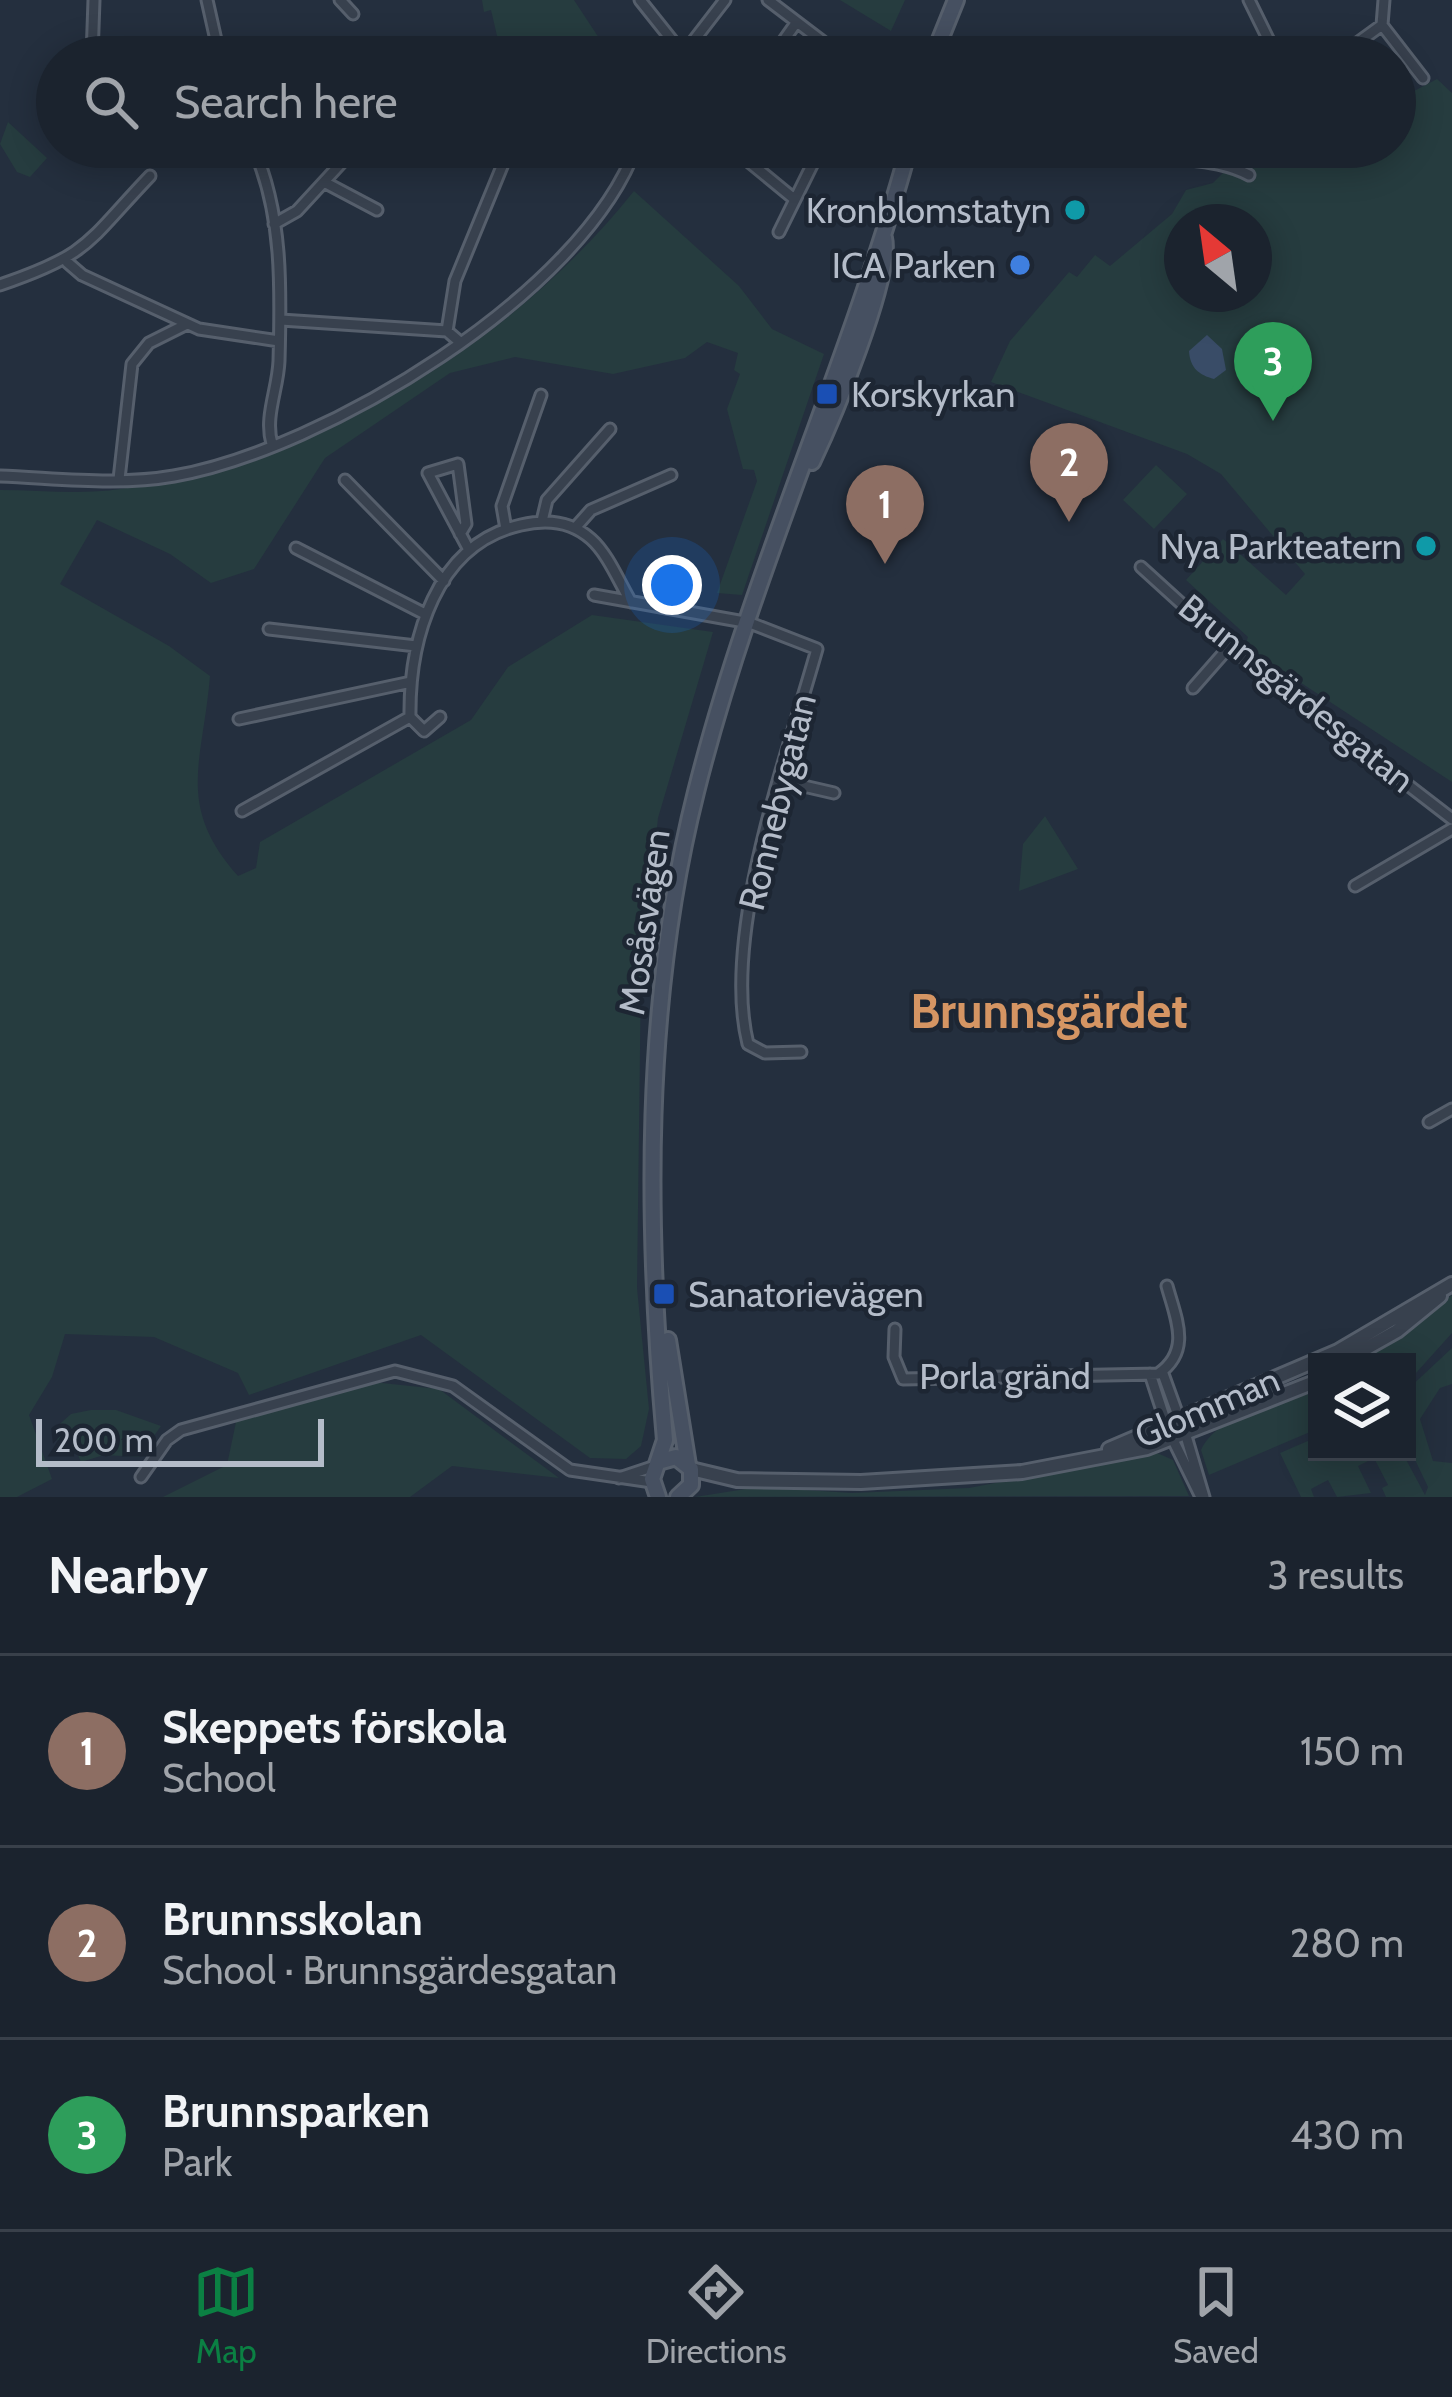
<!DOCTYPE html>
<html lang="en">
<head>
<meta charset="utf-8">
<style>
  body { margin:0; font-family:Cabin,sans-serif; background:#242b36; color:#f1f3f6 }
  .controls { position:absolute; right:36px; bottom:36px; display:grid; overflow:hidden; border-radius:0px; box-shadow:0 6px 30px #0003 }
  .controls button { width:108px; height:108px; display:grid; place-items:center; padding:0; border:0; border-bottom:3px solid #39404a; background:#1b232e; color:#f1f3f6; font:60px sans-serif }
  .compass { position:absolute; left:1164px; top:204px; width:108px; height:108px; border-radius:50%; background:#1b232e; box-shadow:0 6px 30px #0003; rotate:331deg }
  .scale { position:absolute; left:36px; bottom:30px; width:288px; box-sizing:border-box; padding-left:12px; border:6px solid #b4bcc9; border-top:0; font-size:33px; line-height:42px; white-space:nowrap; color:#b4bcc9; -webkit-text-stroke:9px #1d2633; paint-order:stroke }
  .you { position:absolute; left:672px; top:585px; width:42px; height:42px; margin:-30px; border:9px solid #fff; border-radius:50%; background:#1a73e8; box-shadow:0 0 0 18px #1a73e833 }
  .badge { display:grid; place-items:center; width:78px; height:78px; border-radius:50%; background:#0b8043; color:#fff; font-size:39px; font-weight:700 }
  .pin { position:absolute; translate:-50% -99px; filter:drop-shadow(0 3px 6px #0008) }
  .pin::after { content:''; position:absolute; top:63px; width:42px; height:36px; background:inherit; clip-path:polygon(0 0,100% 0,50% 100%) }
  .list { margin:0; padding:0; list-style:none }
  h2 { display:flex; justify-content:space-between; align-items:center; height:156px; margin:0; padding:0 48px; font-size:51px }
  h2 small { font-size:39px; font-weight:400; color:#a0a4aa }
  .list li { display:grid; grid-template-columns:78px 1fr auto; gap:36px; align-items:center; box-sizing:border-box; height:192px; padding:0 48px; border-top:3px solid #39404a }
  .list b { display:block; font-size:45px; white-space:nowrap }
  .list p { margin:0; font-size:39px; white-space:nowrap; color:#a0a4aa }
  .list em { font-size:39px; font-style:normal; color:#a0a4aa }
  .icon { flex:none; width:66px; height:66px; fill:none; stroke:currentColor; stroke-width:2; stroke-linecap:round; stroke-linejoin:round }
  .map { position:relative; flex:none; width:1452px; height:1497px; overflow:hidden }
  .search { position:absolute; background:#1b232e; box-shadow:0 6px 30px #0003; left:36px; right:36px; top:36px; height:132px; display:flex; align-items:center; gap:30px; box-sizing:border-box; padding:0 42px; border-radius:66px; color:#a0a4aa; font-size:45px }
  .sheet { height:732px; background:#1b232e }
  nav { display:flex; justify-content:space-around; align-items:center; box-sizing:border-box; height:168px; border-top:3px solid #39404a; background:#1b232e; font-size:33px; color:#a0a4aa }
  nav a { display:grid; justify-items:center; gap:6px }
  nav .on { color:#0b8043 }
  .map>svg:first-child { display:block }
  .green { fill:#263c3f; fill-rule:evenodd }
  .water { fill:#394c67 }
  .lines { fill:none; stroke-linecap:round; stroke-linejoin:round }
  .minor-casing { stroke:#565f6c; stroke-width:15 }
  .tertiary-casing { stroke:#565f6c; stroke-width:18 }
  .secondary-casing { stroke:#565f6c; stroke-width:20 }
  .minor { stroke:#38414e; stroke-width:9 }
  .tertiary { stroke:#38414e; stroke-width:12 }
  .secondary { stroke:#465061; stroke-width:14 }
  .culture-dot { fill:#0f9aa8; stroke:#1d2633; stroke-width:4.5 }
  .shop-dot { fill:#3f7fe0; stroke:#1d2633; stroke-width:4.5 }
  .transit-dot { fill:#1a4fb4; stroke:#1d2633; stroke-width:4.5 }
  .labels { text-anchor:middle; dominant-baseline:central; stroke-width:9; stroke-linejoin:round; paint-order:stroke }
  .poi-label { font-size:36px; fill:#b4bcc9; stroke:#1d2633; text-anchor:end }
  .street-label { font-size:36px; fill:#b4bcc9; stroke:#1d2633 }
  .district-label { font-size:48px; font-weight:bold; fill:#d59563; stroke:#1d2633 }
</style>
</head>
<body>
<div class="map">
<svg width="1452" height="1497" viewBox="0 0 1452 1497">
  <rect width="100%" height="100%" fill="#242f3e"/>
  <path class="green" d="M 482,0 L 574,0 L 599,38 L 599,57 L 502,57 L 491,10 L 484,12 Z
    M 840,0 L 905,0 L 891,31 Z
    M 1437,79 L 1452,93 L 1452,782 L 1245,646 L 1248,637 L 1186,580 L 1223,539 L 1286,595 L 1305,574 L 1221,474 L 1187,454 L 991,382 L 1010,341 L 1069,272 L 1077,277 L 1095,255 L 1110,266 L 1172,214 L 1186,190 L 1213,183 L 1249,147 L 1395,147 L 1395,101 ZM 1182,222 L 1254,222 L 1254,294 L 1182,294 Z
    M 8,122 L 47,158 L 30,177 L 17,172 L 0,144 Z
    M 634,191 L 739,286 L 772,329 L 824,354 L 742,595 L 717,593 L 757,481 L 754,470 L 743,469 L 727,409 L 740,374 L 734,370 L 738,353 L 707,342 L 685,358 L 613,374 L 515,357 L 450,373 L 325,458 L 254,569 L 211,583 L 170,554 L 97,520 L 60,584 L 169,646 L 210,676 C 203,762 175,805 238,876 L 256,868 L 260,842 L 471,720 L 508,667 L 592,615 L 713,632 L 658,818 L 641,970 L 637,1288 L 649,1409 L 641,1446 L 626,1459 L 590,1458 L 421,1335 L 249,1395 L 238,1373 L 154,1337 L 65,1334 L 52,1377 L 29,1415 L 52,1479 L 17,1497 L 0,1497 L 0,490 C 39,490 81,495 120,489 C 317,463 511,345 634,191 Z
    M 1156,465 L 1187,494 L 1154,529 L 1123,500 Z
    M 1045,816 L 1078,869 L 1019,891 L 1023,844 Z
    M 1452,1295 L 1452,1333 L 1407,1383 L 1407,1362 L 1348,1362 L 1395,1337 Z
    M 1452,1348 L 1452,1384 L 1440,1388 L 1420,1419 L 1433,1461 L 1452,1463 L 1452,1497 L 1386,1497 L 1382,1488 L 1388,1485 L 1374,1458 L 1358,1466 L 1371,1493 L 1337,1497 L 1328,1480 L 1311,1489 L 1314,1497 L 1301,1497 L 1280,1453 L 1317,1437 L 1317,1452 L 1402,1452 L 1425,1495 L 1428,1487 L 1407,1443 L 1407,1390 Z
    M 363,1381 L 439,1389 L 559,1478 L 452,1466 L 410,1497 L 163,1497 L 227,1465 L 236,1422 Z
    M 1317,1392 L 1317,1429 L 1209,1475 L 1201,1450 C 1217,1414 1282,1401 1317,1392 Z
    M 91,1410 L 116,1410 L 161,1426 L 139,1457 L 104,1455 L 81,1462 L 71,1439 L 59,1443 L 53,1430 L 71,1414 Z
    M 1155,1452 L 1173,1460 L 1189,1496 L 695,1497 L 758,1487 L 852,1493 L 969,1488 Z"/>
  <path class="water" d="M 1207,335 L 1222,349 L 1226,370 L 1214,379 C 1199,375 1190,368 1189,351 Z"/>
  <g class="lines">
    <g class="minor-casing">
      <path id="minor" d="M 207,0 L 218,49
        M 340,0 L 353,14
        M 640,0 L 683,54
        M 768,0 L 843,57
        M 1249,0 L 1277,57
        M 1384,0 L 1382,25 L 1423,78
        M 454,47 L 457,57
        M 936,48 L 961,57
        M 92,57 L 94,0
        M 681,57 L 725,0
        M 772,57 L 796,23
        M 1338,57 L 1382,25
        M 253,147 C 283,213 281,290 279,361 C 278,389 264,417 272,444
        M 731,147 L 793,198
        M 1132,147 C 1171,164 1210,155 1249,175
        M 324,182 L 377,210
        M 274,224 L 297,211 L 356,147
        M 779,232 L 821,147
        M 67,262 L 82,275 L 199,329 L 279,341
        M 0,285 C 91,254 87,242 150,176
        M 281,320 L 447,331 L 461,343
        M 447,331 L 455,281 L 510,147
        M 0,476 C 56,478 118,486 174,476 C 323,450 583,294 636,147
        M 119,479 L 132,364 L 149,343 L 187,324
        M 345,480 L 444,581
        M 542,521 L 547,500 L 610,429
        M 575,528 L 591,510 L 671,475
        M 506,529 L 502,506 L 541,395
        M 460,534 L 466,524 L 458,464 L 428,473 L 469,550
        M 296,548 L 425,614
        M 1141,567 L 1229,647 L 1452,819
        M 594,595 L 750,623 L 817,649 C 787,756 721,936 748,1044 L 765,1053 L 801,1052
        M 269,629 L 416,646
        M 1193,688 L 1229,647
        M 440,717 L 424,731 L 410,717 C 409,640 435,544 521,525 C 546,519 571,521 591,539 C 608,554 619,582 631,602
        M 239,719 L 411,682
        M 782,781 L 834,793
        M 242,811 L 410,717
        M 1355,886 L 1452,829
        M 1429,1122 L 1452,1109
        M 895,1329 L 894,1357 L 903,1379 L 1158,1374 C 1192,1351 1176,1319 1167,1286
        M 1162,1371 L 1180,1421
        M 1150,1374 L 1167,1426
        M 1186,1436 L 1204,1497
        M 1173,1440 L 1201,1497
        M 141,1477 L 167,1440 L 181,1430 L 395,1371 L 453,1386 L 570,1470 L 652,1482
        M 619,1478 L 655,1466"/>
    </g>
    <g class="tertiary-casing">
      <path id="tertiary" d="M 1342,1362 L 1397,1331 L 1440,1296
        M 1109,1449 L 1338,1351 L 1452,1284
        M 691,1469 L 737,1480 L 861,1482 L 1022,1472 L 1147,1448 L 1317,1381"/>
    </g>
    <g class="secondary-casing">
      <path id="secondary" d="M 933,57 L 956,0
        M 812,462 C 831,422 893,275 884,238
        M 668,1340 L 688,1465
        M 658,1462 L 676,1457 L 691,1469 L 691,1485 L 678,1497
        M 658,1497 L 652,1479 L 665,1440 C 646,1226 643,1002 696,792 C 751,572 850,365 909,147"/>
    </g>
    <use href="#minor" class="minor"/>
    <use href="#tertiary" class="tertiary"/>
    <use href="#secondary" class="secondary"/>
  </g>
  <g class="culture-dot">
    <circle cx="1075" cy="210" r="12"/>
    <circle cx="1426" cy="546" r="12"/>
  </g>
  <circle class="shop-dot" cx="1020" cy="265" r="12"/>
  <g class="transit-dot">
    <rect x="815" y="382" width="24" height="24" rx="6"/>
    <rect x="652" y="1282" width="24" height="24" rx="6"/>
  </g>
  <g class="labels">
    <g class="poi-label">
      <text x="1051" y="210">Kronblomstatyn</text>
      <text x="996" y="265">ICA Parken</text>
      <text x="851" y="394" text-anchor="start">Korskyrkan</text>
      <text x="1402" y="546">Nya Parkteatern</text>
      <text x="688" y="1294" text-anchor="start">Sanatorievägen</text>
    </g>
    <g class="street-label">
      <text transform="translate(1297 693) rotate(39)">Brunnsgärdesgatan</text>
      <text transform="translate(777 802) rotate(-76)">Ronnebygatan</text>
      <text transform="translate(644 922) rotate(-82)">Mosåsvägen</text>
      <text x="1005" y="1376">Porla gränd</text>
      <text transform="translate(1207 1407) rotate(-23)">Glomman</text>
    </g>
    <g class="district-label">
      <text x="1049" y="1011">Brunnsgärdet</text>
    </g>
  </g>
</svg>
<div class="controls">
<button><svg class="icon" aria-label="layers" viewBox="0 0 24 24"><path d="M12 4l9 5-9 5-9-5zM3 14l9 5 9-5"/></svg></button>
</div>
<svg class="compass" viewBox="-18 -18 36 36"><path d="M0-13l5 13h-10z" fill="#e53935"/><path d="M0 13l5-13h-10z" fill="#a0a4aa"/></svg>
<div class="scale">200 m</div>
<div class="you"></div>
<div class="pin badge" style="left:885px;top:564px;background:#8d6e63">1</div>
<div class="pin badge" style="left:1069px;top:522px;background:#8d6e63">2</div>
<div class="pin badge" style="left:1273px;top:421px;background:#2e9e5b">3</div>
<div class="search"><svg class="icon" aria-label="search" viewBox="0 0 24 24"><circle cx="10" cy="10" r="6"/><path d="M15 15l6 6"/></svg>Search here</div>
</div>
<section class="sheet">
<h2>Nearby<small>3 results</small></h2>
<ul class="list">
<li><span class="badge" style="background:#8d6e63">1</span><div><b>Skeppets förskola</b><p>School</p></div><em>150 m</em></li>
<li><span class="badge" style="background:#8d6e63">2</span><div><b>Brunnsskolan</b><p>School · Brunnsgärdesgatan</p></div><em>280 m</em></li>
<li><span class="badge" style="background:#2e9e5b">3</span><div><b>Brunnsparken</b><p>Park</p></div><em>430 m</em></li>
</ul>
</section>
<nav>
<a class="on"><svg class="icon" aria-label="map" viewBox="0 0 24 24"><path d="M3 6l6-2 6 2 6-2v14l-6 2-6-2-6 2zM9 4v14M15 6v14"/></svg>Map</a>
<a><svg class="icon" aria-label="directions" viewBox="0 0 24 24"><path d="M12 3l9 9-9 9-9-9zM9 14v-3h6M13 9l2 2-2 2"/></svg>Directions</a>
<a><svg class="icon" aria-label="saved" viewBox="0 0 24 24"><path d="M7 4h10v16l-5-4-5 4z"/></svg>Saved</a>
</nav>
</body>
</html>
